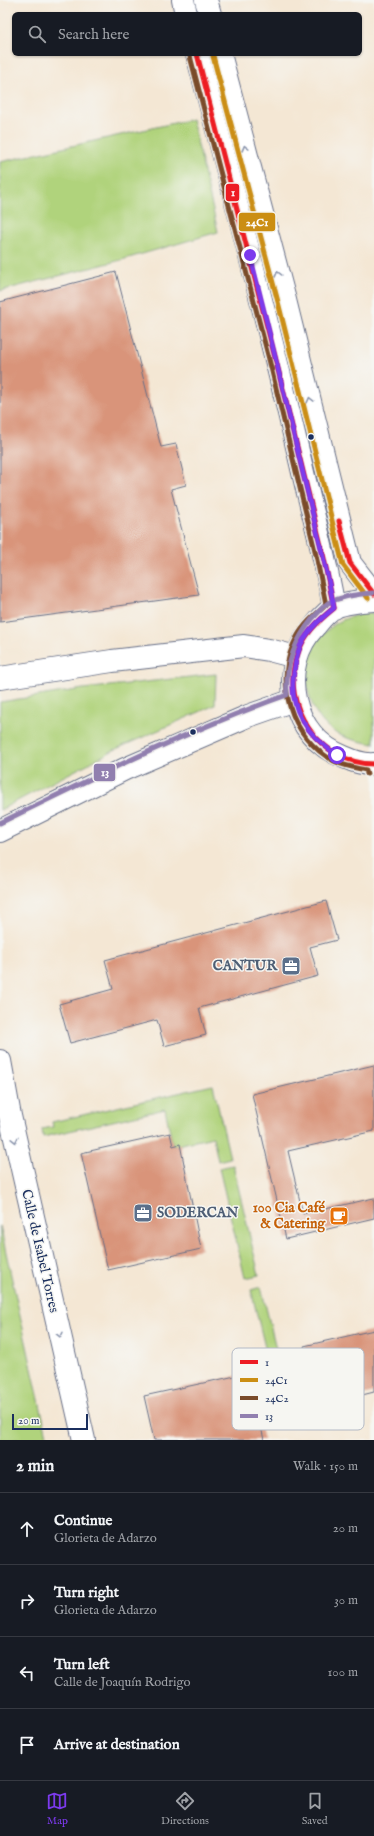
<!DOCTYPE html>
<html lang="en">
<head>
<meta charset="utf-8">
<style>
  body { margin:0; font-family:"IM FELL English",serif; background:#20242c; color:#f1f3f6 }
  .scale { position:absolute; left:12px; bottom:10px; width:76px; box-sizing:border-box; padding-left:4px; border:2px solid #1b2f5e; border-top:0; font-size:11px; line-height:14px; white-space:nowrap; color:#1b2f5e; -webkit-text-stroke:3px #f6f6f2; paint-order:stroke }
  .stop { position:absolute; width:12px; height:12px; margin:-9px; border:3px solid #7c3aed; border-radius:50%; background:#fff }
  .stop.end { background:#7c3aed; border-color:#fff; box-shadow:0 1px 4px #0008 }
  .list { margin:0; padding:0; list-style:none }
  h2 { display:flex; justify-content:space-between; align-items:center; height:52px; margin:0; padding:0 16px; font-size:17px }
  h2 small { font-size:13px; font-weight:400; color:#9ea1a6 }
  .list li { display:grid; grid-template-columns:26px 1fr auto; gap:12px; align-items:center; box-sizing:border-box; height:72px; padding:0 16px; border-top:1px solid #363941 }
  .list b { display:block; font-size:15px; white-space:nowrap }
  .list p { margin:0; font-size:13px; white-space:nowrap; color:#9ea1a6 }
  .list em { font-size:13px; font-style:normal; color:#9ea1a6 }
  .icon { flex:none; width:22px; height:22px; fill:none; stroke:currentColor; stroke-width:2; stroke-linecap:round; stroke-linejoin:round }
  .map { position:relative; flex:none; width:374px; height:1440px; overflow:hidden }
  .search { position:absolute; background:#171b24; box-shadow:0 1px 3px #0004; left:12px; right:12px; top:12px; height:44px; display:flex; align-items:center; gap:10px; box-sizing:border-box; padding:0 14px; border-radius:6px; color:#9ea1a6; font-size:15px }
  .sheet { height:340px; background:#171b24 }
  nav { display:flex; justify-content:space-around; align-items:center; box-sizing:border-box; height:56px; border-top:1px solid #363941; background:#171b24; font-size:11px; color:#9ea1a6 }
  nav a { display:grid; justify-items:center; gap:2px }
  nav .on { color:#7c3aed }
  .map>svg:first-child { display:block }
  .green { fill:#b0d37b; stroke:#66816c }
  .building { fill:#d9947a }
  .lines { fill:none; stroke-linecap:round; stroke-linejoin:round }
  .minor-casing { stroke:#676f87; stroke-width:24 }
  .major-casing { stroke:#676f87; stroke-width:24 }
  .minor { stroke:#fff; stroke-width:22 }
  .major { stroke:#fff; stroke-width:22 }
  .bus-1-casing { stroke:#f6f6f2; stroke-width:8 }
  .bus-2-casing { stroke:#f6f6f2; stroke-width:8 }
  .bus-3-casing { stroke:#f6f6f2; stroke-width:8 }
  .bus-4-casing { stroke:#f6f6f2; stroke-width:8 }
  .bus-1 { stroke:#ed1c24; stroke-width:5 }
  .bus-2 { stroke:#cb8e13; stroke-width:5 }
  .bus-3 { stroke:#7a4b2a; stroke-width:5 }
  .bus-4 { stroke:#917faf; stroke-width:5 }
  .oneway { stroke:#8d97ae }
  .route { stroke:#7c3aed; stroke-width:5 }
  .bus-dot { fill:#1b2f5e; stroke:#f6f6f2; stroke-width:1.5 }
  .labels { text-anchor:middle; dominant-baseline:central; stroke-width:3; stroke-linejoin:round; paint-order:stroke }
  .service-label { font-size:14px; font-weight:bold; fill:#4e5e75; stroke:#f6f6f2; text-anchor:end }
  .food-label { font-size:14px; font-weight:bold; fill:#c56008; stroke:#f6f6f2; text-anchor:end }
  .street-label { font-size:14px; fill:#1b2f5e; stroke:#f6f6f2 }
  .key { fill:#f6f6f2; stroke:#b4bac6; stroke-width:1 }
  .key-label { font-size:11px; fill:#1b2f5e }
  .line-badge { stroke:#f6f6f2; stroke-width:1.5 }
  .badge-label { font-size:11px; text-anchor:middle; font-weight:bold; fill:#fff }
</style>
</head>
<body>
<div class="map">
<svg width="374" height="1440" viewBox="0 0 374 1440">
  <rect width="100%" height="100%" fill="#f6f6f2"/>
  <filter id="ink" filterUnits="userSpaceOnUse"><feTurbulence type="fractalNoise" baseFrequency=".025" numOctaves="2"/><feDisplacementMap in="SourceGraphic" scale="8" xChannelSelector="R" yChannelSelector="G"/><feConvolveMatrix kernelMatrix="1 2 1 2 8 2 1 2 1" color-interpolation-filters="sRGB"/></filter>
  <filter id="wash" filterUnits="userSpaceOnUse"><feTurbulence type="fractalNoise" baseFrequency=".012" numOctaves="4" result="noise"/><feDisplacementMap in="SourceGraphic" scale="16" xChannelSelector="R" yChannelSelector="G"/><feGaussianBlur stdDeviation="0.9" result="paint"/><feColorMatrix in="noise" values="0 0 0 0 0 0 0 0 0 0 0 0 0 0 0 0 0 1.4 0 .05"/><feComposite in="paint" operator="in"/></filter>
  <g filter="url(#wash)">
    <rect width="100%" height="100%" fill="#f4e7d4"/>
    <path class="green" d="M 192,119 L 218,232 L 125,259 L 0,291 L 0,162 Z
      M 363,613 L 374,613 L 374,744 C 355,741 335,737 322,721 C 307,703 301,671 312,649 C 316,639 329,628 337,623 C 344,618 355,616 363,613 Z
      M 216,674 L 215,705 L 114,750 L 0,810 L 0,702 L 83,689 Z
      M 213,1085 L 230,1158 L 218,1161 L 213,1137 L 173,1146 L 165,1109 L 43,1137 L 42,1129 L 53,1127 L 52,1122 Z
      M 233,1165 L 259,1275 L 245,1278 L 219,1168 Z
      M 0,1226 L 48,1440 L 0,1440 Z
      M 261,1287 L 290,1406 L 280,1409 L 251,1290 Z"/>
    <g id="blocks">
      <path class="building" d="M 116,272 L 161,447 L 176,444 L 186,485 L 171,489 L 199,595 L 0,622 L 0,302 Z
        M 326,901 L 337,940 L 310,947 L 318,976 L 199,1008 L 206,1035 L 164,1046 L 157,1020 L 70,1043 L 59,1004 L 113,989 L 105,960 Z
        M 374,1065 L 374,1131 L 288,1151 L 303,1214 L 374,1198 L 374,1218 L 286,1239 L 252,1094 Z
        M 170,1133 L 173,1146 L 180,1144 L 201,1249 L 108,1270 L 81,1153 Z
        M 374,1330 L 374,1392 L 319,1406 L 304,1346 Z
        M 249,1373 L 264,1440 L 154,1440 L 144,1396 Z"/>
    </g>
  </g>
  <g filter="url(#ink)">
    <use href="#blocks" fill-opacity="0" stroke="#676f87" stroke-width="1"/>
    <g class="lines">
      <g class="minor-casing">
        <path id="minor" d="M 0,678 L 112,661 L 244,646 L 269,650 L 296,657
          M 0,831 L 125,769 L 248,716 L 294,700
          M 0,1061 L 10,1116 L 84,1440"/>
      </g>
      <g class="major-casing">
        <path id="major" d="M 183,0 L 186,14
          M 206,0 L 210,14
          M 197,54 C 233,190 269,326 301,464 C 312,512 326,559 334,608
          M 220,54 L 285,300 L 350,563 L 374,594
          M 374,600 C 361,601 347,602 335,607 C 327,611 320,620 315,626 C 276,667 291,737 344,757 C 353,761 365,765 374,764"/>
      </g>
      <use href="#minor" class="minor"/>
      <use href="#major" class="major"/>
      <g class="bus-1-casing">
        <path id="bus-1" d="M 197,54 L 276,361 L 323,554 L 334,608
          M 339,521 L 350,563 L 374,594
          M 334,608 C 318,621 303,635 297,656 C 280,706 320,764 374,764"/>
      </g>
      <g class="bus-2-casing">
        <path id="bus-2" d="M 213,56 L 278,302 L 343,565 L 368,598"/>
      </g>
      <g class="bus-3-casing">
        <path id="bus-3" d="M 190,56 L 270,363 L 316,555 L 326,605 C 316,614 304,624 297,637 C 273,681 290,737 334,761 C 344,766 355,768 366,770 L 367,774"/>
      </g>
      <g class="bus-4-casing">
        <path id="bus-4" d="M 0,823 C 94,777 188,730 287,695 C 285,665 294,641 313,618 C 318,613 322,607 328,603 C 342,596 358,594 373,593"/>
      </g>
      <use href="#bus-1" class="bus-1"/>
      <use href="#bus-2" class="bus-2"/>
      <use href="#bus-3" class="bus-3"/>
      <use href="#bus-4" class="bus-4"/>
    </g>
    <defs><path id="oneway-chevron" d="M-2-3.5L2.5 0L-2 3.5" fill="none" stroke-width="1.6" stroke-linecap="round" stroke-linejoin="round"/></defs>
    <g class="oneway">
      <use href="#oneway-chevron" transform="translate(245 148) rotate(-105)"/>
      <use href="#oneway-chevron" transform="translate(278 274) rotate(-105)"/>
      <use href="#oneway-chevron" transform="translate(310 400) rotate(-104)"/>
      <use href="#oneway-chevron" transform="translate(15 1140) rotate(77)"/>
      <use href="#oneway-chevron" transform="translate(60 1335) rotate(77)"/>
    </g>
  </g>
  <g class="lines" filter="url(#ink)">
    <path class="route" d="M 250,255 C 270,333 288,411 307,490 C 316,529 327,568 334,608 C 323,617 312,626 304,639 C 298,648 296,659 294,671 C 288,709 306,734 337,755"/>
  </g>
  <defs>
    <g id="office-square" transform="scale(1)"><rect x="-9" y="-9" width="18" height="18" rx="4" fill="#5c6f8a" stroke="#f6f6f2"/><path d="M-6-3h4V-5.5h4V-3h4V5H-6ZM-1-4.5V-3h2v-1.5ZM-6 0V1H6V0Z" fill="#fff"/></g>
    <g id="cafe-square" transform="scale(1)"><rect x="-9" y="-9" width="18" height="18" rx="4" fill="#e8710a" stroke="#f6f6f2"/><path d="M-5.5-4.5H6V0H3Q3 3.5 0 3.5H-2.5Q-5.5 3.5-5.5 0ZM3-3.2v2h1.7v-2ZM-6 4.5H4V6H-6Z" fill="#fff"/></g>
  </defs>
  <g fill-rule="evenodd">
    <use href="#office-square" x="291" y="966"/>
    <use href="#office-square" x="143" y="1213"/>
    <use href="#cafe-square" x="339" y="1216"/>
  </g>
  <g class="bus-dot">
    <circle cx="311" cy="437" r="3.5"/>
    <circle cx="193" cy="732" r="3.5"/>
  </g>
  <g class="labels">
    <g class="service-label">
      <text x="277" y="966">CANTUR</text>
      <text x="157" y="1213" text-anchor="start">SODERCAN</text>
    </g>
    <g class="food-label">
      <text x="325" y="1208">100 Cia Café<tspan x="325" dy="16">&amp; Catering</tspan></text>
    </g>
    <g class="street-label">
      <text transform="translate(40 1251) rotate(77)">Calle de Isabel Torres</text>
    </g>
  </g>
  <rect x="232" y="1348" width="132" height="82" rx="6" class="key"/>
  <rect x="240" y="1360" width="18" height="4" fill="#ed1c24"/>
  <rect x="240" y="1378" width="18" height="4" fill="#cb8e13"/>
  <rect x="240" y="1396" width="18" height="4" fill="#7a4b2a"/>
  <rect x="240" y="1414" width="18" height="4" fill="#917faf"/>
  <g class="key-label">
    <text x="265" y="1366">1</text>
    <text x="265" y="1384">24C1</text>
    <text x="265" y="1402">24C2</text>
    <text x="265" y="1420">13</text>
  </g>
  <g class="line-badge">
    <rect x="225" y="183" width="15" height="19" rx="4" fill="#ed1c24"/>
    <rect x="238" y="212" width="38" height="20" rx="4" fill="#cb8e13"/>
    <rect x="93" y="763" width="23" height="19" rx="4" fill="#917faf"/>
  </g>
  <g class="badge-label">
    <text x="233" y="196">1</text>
    <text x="257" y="226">24C1</text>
    <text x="105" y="776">13</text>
  </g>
</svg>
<div class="scale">20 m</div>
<div class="stop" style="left:337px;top:755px"></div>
<div class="stop end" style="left:250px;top:255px"></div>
<div class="search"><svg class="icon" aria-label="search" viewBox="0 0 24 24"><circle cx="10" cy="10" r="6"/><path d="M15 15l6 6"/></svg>Search here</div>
</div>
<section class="sheet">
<h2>2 min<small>Walk · 150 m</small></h2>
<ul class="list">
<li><svg class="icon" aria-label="ahead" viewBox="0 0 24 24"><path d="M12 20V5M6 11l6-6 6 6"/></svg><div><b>Continue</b><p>Glorieta de Adarzo</p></div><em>20 m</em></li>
<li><svg class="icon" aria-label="right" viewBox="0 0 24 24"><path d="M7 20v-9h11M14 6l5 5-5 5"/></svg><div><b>Turn right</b><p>Glorieta de Adarzo</p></div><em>30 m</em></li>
<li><svg class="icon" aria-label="left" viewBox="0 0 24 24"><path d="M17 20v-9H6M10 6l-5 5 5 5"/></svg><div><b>Turn left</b><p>Calle de Joaquín Rodrigo</p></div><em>100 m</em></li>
<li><svg class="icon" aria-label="arrive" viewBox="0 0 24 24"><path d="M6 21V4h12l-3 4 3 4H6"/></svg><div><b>Arrive at destination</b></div></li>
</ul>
</section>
<nav>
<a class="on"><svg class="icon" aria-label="map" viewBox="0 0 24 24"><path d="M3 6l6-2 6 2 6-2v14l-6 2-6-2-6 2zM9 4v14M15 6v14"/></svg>Map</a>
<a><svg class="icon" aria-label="directions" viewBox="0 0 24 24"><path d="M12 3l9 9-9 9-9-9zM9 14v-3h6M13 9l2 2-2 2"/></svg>Directions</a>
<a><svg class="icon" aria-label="saved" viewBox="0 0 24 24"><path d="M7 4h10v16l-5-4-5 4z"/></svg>Saved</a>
</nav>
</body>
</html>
